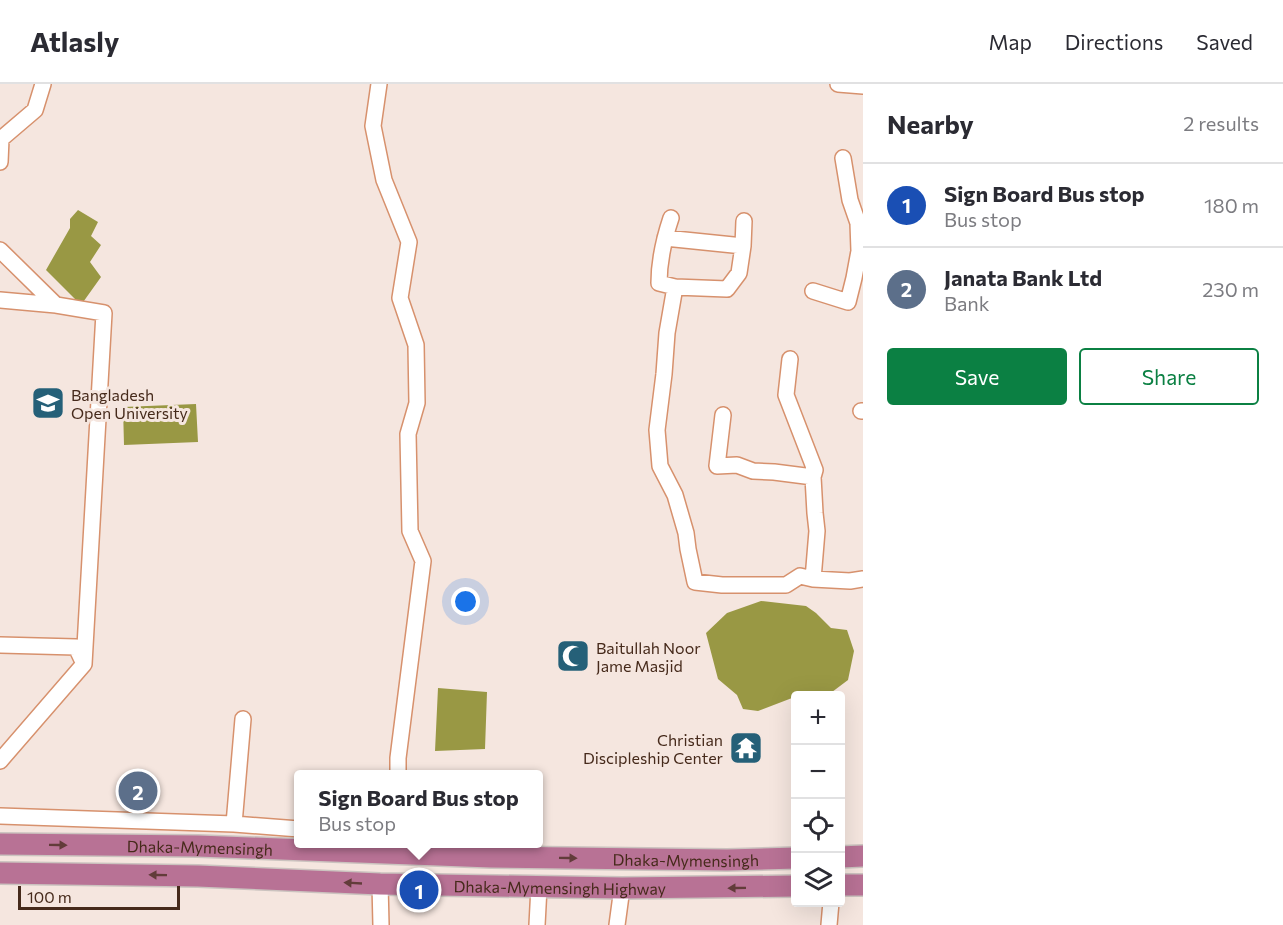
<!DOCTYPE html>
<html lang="en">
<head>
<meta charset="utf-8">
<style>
  body { margin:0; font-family:Commissioner,sans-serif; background:#f2f2f3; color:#2b2b33 }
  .controls { position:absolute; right:18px; bottom:18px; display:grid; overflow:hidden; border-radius:6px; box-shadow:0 6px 24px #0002 }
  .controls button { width:54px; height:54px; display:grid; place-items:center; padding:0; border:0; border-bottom:2px solid #e1e1e2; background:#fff; color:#2b2b33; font:30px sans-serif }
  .scale { position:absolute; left:18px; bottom:15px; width:162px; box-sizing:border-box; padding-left:6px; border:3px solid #462a1b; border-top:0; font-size:16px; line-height:21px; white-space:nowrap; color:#462a1b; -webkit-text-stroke:4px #f5e6df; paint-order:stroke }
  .you { position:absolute; left:466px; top:518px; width:21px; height:21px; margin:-15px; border:4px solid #fff; border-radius:50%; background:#1a73e8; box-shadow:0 0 0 9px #1a73e833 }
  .badge { display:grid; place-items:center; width:39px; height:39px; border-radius:50%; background:#0b8043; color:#fff; font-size:20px; font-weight:700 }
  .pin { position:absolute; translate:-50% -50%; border:3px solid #fff; box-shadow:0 2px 6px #0006 }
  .popup { position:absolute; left:294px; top:686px; width:249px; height:78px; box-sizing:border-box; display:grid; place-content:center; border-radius:6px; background:#fff; filter:drop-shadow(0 2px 4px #0005); font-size:20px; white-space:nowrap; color:#7c7c81 }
  .popup b { font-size:22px; color:#2b2b33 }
  .popup::after { content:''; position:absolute; left:50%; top:100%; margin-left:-12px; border:12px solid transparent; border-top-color:#fff }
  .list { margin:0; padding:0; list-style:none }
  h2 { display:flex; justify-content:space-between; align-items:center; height:78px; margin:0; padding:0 24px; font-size:26px }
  h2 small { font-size:20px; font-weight:400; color:#7c7c81 }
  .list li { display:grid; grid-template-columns:39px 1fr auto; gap:18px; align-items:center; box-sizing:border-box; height:84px; padding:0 24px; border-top:2px solid #e1e1e2 }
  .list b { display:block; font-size:22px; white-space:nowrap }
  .list p { margin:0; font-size:20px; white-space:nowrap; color:#7c7c81 }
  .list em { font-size:20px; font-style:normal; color:#7c7c81 }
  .actions { display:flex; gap:12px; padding:18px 24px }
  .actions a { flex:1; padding:14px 0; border:2px solid #0b8043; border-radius:6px; text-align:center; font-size:21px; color:#0b8043 }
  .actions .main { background:#0b8043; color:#fff }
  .icon { flex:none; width:33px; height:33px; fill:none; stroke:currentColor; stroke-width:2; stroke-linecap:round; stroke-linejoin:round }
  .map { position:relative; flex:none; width:863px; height:841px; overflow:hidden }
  header { display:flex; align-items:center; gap:36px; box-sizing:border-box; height:84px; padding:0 30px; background:#fff; border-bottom:2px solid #e1e1e2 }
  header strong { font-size:28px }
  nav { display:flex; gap:33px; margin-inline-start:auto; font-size:21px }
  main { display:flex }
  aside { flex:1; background:#fff }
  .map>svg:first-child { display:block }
  .water { fill:#999844 }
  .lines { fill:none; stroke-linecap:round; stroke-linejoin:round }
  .minor-casing { stroke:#d7916d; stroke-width:18 }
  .highway-casing { stroke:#cbc3bf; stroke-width:24 }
  .minor { stroke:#fff; stroke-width:15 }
  .highway { stroke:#b87295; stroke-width:21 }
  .oneway { fill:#623c3a }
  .labels { text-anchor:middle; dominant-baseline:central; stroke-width:6; stroke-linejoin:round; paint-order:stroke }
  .poi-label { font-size:16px; fill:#462a1b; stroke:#f5e6df; text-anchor:start }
  .street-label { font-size:16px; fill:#462a1b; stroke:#f5e6df }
</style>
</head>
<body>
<header>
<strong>Atlasly</strong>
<nav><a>Map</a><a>Directions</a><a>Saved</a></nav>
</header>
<main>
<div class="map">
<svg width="863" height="841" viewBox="0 0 863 841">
  <rect width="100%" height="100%" fill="#f5e6df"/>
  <path class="water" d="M 78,126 L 98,138 L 91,152 L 101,161 L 90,178 L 101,193 L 81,221 L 46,186 L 70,144 L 70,135 Z
    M 196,320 L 198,358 L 124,361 L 123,323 Z
    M 761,517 L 806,522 L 816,529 L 831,544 L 847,546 L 854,567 L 848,596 L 828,611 L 796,612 L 795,615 L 792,614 L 758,627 L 743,625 L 737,611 L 718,595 L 706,549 L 727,529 Z
    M 438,604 L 487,608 L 485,665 L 435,667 Z"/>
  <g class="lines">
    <g class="minor-casing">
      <path id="minor" d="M 379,0 L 373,42 L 384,96 L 409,158 L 400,214 L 416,261 L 417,319 L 408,350 L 410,447 L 423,477 L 398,674 L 398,690
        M 838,0 L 863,2
        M 0,78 L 1,55 L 35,26 L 43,0
        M 671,134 C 664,155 659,177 659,199 L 675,203 L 727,205 L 739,189 L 743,162 L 744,137
        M 665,154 L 743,162
        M 0,166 L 56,221
        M 675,203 L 667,249 L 664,290 L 657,346 L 660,382 L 675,411 L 686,449 L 688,465 L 695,498 L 722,501 L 786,501 L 800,492 L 813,495 L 817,447 L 815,429 L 813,393 L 774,388 L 753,387 L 737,381 L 717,382 L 723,331
        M 813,207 L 848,218 L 854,194 L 859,167 L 858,139 L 850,116 L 843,74
        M 0,216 L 56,221 L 104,229 L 84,580 L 0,677
        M 790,275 L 786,311 L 815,386 L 813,393
        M 861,327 L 863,327
        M 813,495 L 850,497 L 863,495
        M 0,561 L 76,563 L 84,580
        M 243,635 L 234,740 L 299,745
        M 0,732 L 234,740
        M 380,800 L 381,841
        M 537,841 L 539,803
        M 617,841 L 622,804
        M 829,841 L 831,818"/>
    </g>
    <g class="highway-casing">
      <g id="highway">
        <path id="s1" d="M 0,760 L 198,762 L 491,773 L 727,776 L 796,774"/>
        <path d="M 840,773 L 863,772"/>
        <path id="s2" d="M 0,789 L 198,792 L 380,800 L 622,804 L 796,802"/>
        <path d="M 840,801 L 863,801"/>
      </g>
    </g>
    <use href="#minor" class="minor"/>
    <use href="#highway" class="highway"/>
  </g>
  <defs><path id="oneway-solid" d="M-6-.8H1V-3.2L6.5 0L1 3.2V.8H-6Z" transform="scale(1.5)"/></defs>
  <g class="oneway">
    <use href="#oneway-solid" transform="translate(58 761) rotate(1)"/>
    <use href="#oneway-solid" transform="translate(568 774) rotate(1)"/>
    <use href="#oneway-solid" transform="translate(158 791) rotate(-179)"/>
    <use href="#oneway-solid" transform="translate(353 799) rotate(-177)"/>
    <use href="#oneway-solid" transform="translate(737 804) rotate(179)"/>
  </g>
  <defs>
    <g id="university-square" transform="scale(1.725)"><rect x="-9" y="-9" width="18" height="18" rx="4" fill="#256078" stroke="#f5e6df"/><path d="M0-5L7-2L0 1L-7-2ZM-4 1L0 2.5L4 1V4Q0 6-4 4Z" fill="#fff"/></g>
    <g id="mosque-square" transform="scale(1.725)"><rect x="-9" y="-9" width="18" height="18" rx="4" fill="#256078" stroke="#f5e6df"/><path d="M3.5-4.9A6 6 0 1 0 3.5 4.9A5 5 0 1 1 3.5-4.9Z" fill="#fff"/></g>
    <g id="temple-square" transform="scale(1.725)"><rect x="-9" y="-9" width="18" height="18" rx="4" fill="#256078" stroke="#f5e6df"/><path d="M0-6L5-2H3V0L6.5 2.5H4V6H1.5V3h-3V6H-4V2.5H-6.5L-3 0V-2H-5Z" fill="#fff"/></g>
  </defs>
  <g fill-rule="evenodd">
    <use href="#university-square" x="48" y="319"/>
    <use href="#mosque-square" x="573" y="572"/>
    <use href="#temple-square" x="746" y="664"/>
  </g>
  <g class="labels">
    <g class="poi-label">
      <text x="71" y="310">Bangladesh<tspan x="71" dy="18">Open University</tspan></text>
      <text x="596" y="563">Baitullah Noor<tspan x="596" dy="18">Jame Masjid</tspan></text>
      <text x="723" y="655" text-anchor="end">Christian<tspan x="723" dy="18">Discipleship Center</tspan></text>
    </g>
    <g class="street-label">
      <text stroke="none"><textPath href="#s1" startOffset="200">Dhaka-Mymensingh</textPath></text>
      <text stroke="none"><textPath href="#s1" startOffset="686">Dhaka-Mymensingh</textPath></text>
      <text stroke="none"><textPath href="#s2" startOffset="560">Dhaka-Mymensingh Highway</textPath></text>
    </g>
  </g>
</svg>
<div class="controls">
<button>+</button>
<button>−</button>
<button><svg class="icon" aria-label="locate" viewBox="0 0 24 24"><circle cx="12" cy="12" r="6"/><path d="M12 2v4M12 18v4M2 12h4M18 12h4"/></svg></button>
<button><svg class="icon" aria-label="layers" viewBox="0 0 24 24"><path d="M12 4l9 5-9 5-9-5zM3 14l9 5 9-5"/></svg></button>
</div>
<div class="scale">100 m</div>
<div class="you"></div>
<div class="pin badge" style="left:419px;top:806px;background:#1a4fb4">1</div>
<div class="popup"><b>Sign Board Bus stop</b>Bus stop</div>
<div class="pin badge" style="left:138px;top:707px;background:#5c6f8a">2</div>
</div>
<aside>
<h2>Nearby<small>2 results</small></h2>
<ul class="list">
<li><span class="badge" style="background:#1a4fb4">1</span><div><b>Sign Board Bus stop</b><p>Bus stop</p></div><em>180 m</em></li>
<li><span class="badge" style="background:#5c6f8a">2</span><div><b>Janata Bank Ltd</b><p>Bank</p></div><em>230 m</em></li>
</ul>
<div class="actions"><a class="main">Save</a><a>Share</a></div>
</aside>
</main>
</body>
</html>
